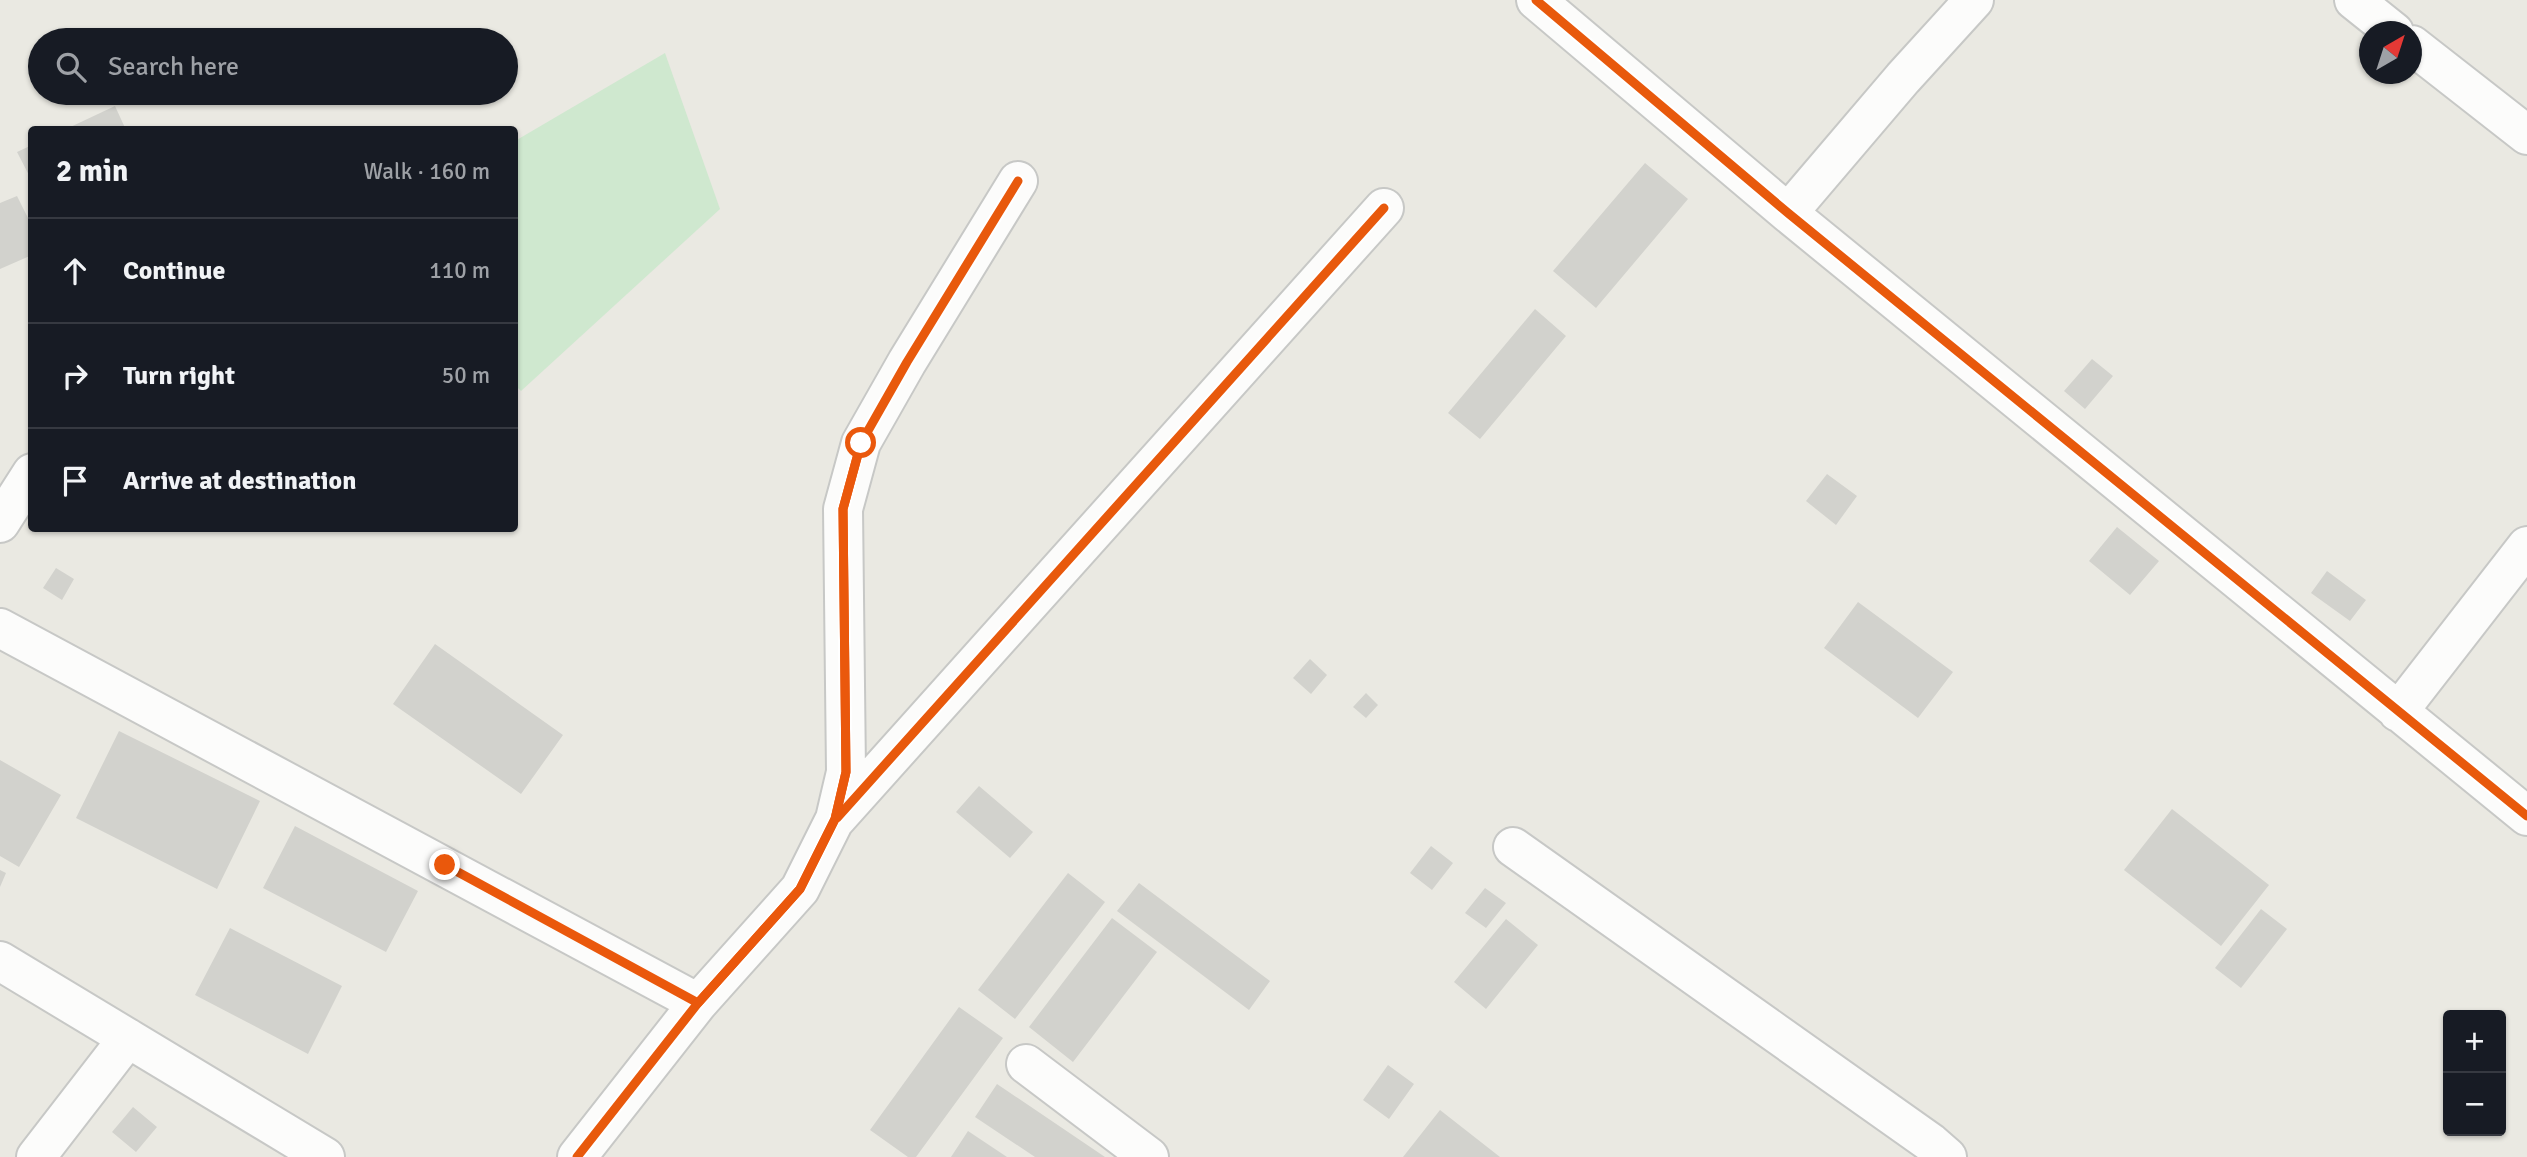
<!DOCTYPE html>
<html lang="en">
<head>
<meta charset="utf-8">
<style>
  body { margin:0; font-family:Signika,sans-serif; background:#20242c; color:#f1f3f6 }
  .controls { position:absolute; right:21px; bottom:21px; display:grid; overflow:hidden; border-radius:7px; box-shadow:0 2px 5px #0004 }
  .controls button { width:63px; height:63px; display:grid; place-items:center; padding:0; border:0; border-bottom:2px solid #363941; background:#171b24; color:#f1f3f6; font:35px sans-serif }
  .compass { position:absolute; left:2359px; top:21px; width:63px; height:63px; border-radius:50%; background:#171b24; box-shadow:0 2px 5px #0004; rotate:39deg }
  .stop { position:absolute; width:21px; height:21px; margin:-16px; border:5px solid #ea580c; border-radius:50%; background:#fff }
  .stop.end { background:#ea580c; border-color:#fff; box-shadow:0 2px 7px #0008 }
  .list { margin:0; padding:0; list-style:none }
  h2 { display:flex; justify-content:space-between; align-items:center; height:91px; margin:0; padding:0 28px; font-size:30px }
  h2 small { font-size:23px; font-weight:400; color:#9ea1a6 }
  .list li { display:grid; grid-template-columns:46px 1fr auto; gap:21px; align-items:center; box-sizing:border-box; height:105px; padding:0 28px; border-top:2px solid #363941 }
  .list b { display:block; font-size:26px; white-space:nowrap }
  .list em { font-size:23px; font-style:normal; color:#9ea1a6 }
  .icon { flex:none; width:38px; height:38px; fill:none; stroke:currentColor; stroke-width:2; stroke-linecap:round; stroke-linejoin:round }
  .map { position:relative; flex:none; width:2527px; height:1157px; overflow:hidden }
  .search { position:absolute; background:#171b24; box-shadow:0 2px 5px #0004; left:28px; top:28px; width:490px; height:77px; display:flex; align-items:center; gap:18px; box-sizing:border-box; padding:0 24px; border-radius:38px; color:#9ea1a6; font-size:26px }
  .panel { position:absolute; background:#171b24; box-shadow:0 2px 5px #0004; left:28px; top:126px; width:490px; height:406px; border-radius:7px }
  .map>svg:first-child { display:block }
  .green { fill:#cfe8cf }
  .building { fill:#d2d2cd }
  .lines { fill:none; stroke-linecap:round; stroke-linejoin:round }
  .minor-casing { stroke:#c7c8c6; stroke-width:42 }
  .minor { stroke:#fcfcfb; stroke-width:38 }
  .cycleway-casing { stroke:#fff; stroke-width:13 }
  .cycleway { stroke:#e8590c; stroke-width:9 }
  .route { stroke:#ea580c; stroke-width:9 }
</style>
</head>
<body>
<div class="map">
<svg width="2527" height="1157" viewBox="0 0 2527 1157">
  <rect width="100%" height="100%" fill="#eae9e2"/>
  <path class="green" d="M 665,53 L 720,209 L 521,391 L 514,384 L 515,141 Z"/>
  <path class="building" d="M 115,106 L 126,130 L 64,130 Z
    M 32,145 L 32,181 L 17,152 Z
    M 1645,163 L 1688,199 L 1596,308 L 1553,271 Z
    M 17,196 L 32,226 L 32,255 L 0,269 L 0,203 Z
    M 1535,309 L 1566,336 L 1480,439 L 1448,413 Z
    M 2092,359 L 2113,376 L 2085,409 L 2064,391 Z
    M 1827,474 L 1857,496 L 1836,525 L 1806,501 Z
    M 2117,527 L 2159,561 L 2130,595 L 2089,561 Z
    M 56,568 L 74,579 L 62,600 L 43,588 Z
    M 2327,571 L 2366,600 L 2350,621 L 2311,593 Z
    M 1858,602 L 1953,672 L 1918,718 L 1824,648 Z
    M 435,644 L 563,735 L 521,794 L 393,704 Z
    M 1310,659 L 1327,675 L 1311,694 L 1293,678 Z
    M 1366,693 L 1378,705 L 1366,718 L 1353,707 Z
    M 119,731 L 260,801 L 217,889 L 76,818 Z
    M 0,760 L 61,795 L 19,867 L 0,856 Z
    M 979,786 L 1033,832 L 1010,858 L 956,812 Z
    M 2172,809 L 2269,885 L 2221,946 L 2124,870 Z
    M 295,826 L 418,891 L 386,952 L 263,888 Z
    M 1431,846 L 1453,863 L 1432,890 L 1410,873 Z
    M 0,870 L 6,873 L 0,887 Z
    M 1068,873 L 1105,902 L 1015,1019 L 978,990 Z
    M 1139,883 L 1270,981 L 1249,1010 L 1117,911 Z
    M 1485,888 L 1506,903 L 1486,928 L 1465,913 Z
    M 2261,909 L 2287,929 L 2241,988 L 2215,968 Z
    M 1112,918 L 1157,952 L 1073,1062 L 1029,1027 Z
    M 1506,919 L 1538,945 L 1486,1009 L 1454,982 Z
    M 230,928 L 342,986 L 308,1054 L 195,995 Z
    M 959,1007 L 1003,1038 L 916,1157 L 908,1157 L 870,1130 Z
    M 1388,1065 L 1414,1084 L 1389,1119 L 1363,1100 Z
    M 997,1084 L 1105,1157 L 1035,1157 L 975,1117 Z
    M 133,1107 L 157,1127 L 136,1152 L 112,1132 Z
    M 1440,1110 L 1500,1157 L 1403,1157 Z
    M 968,1131 L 1007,1157 L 951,1157 Z"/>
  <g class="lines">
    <g class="minor-casing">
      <path id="minor" d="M 1536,0 L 1788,213 L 2527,816
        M 2354,0 L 2394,32
        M 2412,45 L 2527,135
        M 1788,213 L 1903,78 L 1974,0
        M 0,523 L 32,473
        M 0,628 L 698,1003
        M 2398,712 L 2527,546
        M 836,819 L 1384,208
        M 1513,847 L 1931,1143 L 1947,1157
        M 0,961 L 325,1157
        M 1026,1064 L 1149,1157
        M 36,1157 L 128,1038
        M 577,1157 L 698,1003 L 800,889 L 835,819 L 846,772 L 843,509 L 861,443 L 907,362 L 1018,181"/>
    </g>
    <use href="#minor" class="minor"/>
    <g class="cycleway-casing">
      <path id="cycleway" d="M 1536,0 L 1788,213 L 2527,816
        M 837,818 L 1384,208
        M 577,1157 L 698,1003 L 800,889 L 835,819 L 846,772 L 843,509 L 861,443 L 907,362 L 1018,181"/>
    </g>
    <use href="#cycleway" class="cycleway"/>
  </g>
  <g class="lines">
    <path class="route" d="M 445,865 L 698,1003 L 800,889 L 835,819 L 846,772 L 843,509 L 861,443"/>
  </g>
</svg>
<div class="controls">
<button>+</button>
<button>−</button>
</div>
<svg class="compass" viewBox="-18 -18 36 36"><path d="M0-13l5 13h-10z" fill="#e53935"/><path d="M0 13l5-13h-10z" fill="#9ea1a6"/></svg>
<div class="stop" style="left:861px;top:443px"></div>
<div class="stop end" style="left:445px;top:865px"></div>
<div class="search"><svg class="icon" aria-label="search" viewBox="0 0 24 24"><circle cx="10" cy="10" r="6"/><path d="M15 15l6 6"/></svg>Search here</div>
<section class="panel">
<h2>2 min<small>Walk · 160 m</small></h2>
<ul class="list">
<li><svg class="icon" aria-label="ahead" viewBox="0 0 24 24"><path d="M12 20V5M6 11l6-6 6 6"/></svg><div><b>Continue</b></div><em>110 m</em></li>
<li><svg class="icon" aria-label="right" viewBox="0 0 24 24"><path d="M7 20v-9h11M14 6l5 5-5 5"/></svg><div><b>Turn right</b></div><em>50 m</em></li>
<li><svg class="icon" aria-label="arrive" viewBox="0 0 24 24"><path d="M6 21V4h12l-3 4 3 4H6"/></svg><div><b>Arrive at destination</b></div></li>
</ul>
</section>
</div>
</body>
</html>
